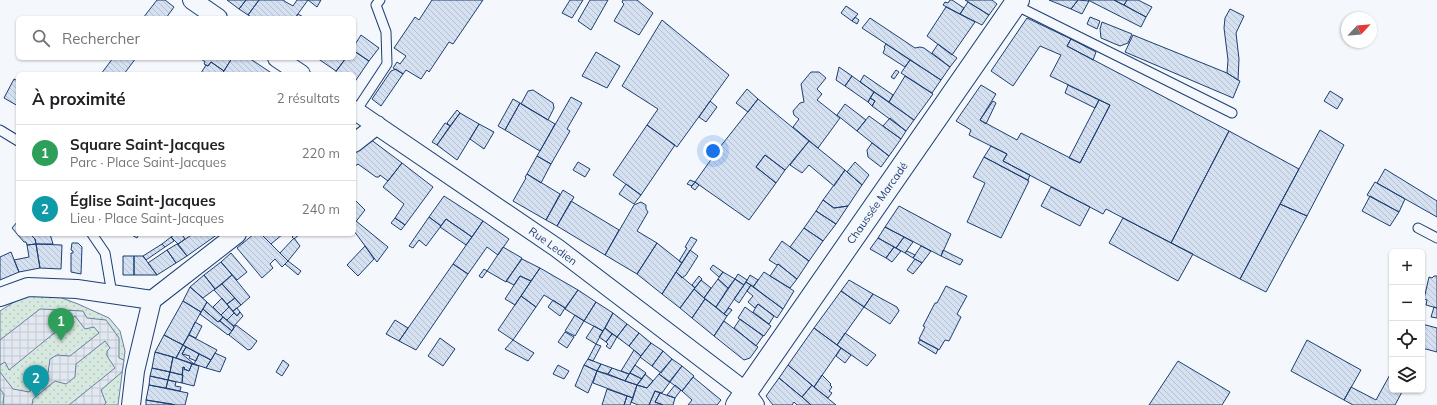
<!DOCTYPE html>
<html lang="fr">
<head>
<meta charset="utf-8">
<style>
  body { margin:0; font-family:Mulish,sans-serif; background:#f2f2f2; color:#202124 }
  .controls { position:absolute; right:12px; bottom:12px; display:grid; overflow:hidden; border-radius:6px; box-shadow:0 1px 3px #0004 }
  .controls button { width:36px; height:36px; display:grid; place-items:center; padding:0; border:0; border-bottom:1px solid #e0e0e0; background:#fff; color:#202124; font:20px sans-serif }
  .compass { position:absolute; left:1341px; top:12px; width:36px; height:36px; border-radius:50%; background:#fff; box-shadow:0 1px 3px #0004; rotate:64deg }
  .you { position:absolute; left:713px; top:151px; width:14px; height:14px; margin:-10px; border:3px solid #fff; border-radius:50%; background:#1a73e8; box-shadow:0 0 0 6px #1a73e833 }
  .badge { display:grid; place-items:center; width:26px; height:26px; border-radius:50%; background:#c62828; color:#fff; font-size:13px; font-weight:700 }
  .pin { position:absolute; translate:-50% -33px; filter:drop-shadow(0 1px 2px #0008) }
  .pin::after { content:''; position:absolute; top:21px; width:14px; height:12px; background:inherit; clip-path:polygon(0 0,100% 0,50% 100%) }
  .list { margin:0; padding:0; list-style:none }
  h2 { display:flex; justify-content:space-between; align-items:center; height:52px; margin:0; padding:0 16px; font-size:17px }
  h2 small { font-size:13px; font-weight:400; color:#757577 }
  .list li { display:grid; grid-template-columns:26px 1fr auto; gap:12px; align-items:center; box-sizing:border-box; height:56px; padding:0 16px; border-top:1px solid #e0e0e0 }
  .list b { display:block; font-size:15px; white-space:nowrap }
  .list p { margin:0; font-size:13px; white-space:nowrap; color:#757577 }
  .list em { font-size:13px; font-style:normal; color:#757577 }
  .icon { flex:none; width:22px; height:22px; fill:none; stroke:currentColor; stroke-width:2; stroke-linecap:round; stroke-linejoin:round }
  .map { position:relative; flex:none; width:1437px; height:405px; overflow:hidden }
  .search { position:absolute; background:#fff; box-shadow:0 1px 3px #0004; left:16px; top:16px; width:340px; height:44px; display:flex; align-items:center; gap:10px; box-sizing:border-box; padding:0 14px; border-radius:6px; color:#757577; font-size:15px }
  .panel { position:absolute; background:#fff; box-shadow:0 1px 3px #0004; left:16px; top:72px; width:340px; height:164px; border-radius:6px }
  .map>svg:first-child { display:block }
  .park { fill:url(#park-dots); stroke:#687fa3 }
  .plaza { fill:url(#plaza-grid); stroke:#687fa3 }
  .building { fill:url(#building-back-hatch); stroke:#1d3f73 }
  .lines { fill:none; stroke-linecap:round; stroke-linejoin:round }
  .lane-casing { stroke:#1d3f73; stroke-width:11 }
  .street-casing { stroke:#1d3f73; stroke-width:20 }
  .secondary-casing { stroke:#1d3f73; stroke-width:24 }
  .lane { stroke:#f4f7fb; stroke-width:9 }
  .street { stroke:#f4f7fb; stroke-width:18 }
  .secondary { stroke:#f4f7fb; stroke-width:22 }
  .labels { text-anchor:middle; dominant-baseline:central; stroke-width:3; stroke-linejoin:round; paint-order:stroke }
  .street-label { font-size:11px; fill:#1d3f73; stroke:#f4f7fb }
</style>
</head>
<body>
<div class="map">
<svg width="1437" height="405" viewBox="0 0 1437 405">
  <defs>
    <pattern id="park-dots" width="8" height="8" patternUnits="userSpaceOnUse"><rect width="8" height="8" fill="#d7e8df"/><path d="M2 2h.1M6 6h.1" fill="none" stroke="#b8c8c3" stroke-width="1.8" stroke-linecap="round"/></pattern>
    <pattern id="plaza-grid" width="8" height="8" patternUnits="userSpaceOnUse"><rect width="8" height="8" fill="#e3e8f0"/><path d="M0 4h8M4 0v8" fill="none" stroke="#c2c8d1"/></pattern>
    <pattern id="building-back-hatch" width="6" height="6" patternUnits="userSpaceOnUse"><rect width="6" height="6" fill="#d5e0f0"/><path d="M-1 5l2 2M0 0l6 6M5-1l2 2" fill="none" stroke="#b6c1d1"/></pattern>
  </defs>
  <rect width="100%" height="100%" fill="#f4f7fb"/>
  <path class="park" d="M 25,295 L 54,295 L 78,304 L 109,318 L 120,331 L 125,351 L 118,405 L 0,405 L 0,311 Z"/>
  <path class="plaza" d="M 40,309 L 83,311 L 87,318 L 106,320 L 119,338 L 119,358 L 124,360 L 122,372 L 101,390 L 106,403 L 104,405 L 69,405 L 115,368 L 107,356 L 107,351 L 110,348 L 105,341 L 76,364 L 75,377 L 66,384 L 55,381 L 33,399 L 32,405 L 3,405 L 4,394 L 0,389 L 0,372 L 13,389 L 29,392 L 48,373 L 50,359 L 57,355 L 70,356 L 99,333 L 94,327 L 85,329 L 75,316 L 9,370 L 5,362 L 0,365 L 0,340 Z"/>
  <path class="building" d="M 157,0 L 165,0 L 174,7 L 166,18 L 143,18 Z
    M 227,0 L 246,0 L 239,9 Z
    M 246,0 L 259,0 L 248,15 L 239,9 Z
    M 259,0 L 284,0 L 284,1 L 293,6 L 297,0 L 308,0 L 295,18 L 253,18 L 248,15 Z
    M 308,0 L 321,0 L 317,7 Z
    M 432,0 L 483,0 L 453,44 L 449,42 L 429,72 L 427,70 L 421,79 L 406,70 L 403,74 L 393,68 L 397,62 L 400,64 L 406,56 L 394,48 L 415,17 L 419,20 Z
    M 570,0 L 583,0 L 572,18 L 562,13 Z
    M 590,0 L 608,0 L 591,30 L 578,21 Z
    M 623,0 L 637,0 L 653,13 L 639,35 L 614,21 L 624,4 L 622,2 Z
    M 950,0 L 952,0 L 964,8 L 960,14 L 943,5 L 945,2 L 948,3 Z
    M 965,0 L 992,0 L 997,4 L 989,15 Z
    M 1049,0 L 1078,0 L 1071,9 Z
    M 1078,0 L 1089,1 L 1082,14 L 1071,9 Z
    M 1088,0 L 1114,0 L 1146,17 L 1141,27 Z
    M 1114,0 L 1127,0 L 1124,5 Z
    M 1127,0 L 1138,0 L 1152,7 L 1146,17 L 1124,5 Z
    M 968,2 L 989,15 L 982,25 L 960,14 Z
    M 846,6 L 858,14 L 852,21 L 841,13 Z
    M 946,7 L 975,22 L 952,55 L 927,36 Z
    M 1230,9 L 1244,16 L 1236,33 L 1239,59 L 1238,80 L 1227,73 L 1228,60 L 1224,28 L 1225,18 Z
    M 298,14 L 305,18 L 295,18 Z
    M 855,17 L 859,20 L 857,24 L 852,21 Z
    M 1090,17 L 1100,21 L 1097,29 L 1087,24 Z
    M 870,18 L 915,48 L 920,47 L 924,48 L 950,67 L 941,80 L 862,28 Z
    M 1027,18 L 1071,39 L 1067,46 L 1229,131 L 1171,243 L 1106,209 L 1103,214 L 1003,161 L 1007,154 L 969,135 L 971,130 L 956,121 L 981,85 L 996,94 L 980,120 L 1017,140 L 1021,133 L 1080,163 L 1110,105 L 1050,76 L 1061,55 L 1040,46 L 1013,86 L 991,71 Z
    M 662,20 L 729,75 L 677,147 L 647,125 L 658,109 L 622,86 Z
    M 1102,22 L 1132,34 L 1128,43 L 1120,46 L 1101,38 L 1100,29 Z
    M 361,35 L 379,48 L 369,61 L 354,51 L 354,46 Z
    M 1133,35 L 1227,73 L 1238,80 L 1240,81 L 1233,98 L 1125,52 Z
    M 1071,39 L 1096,52 L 1093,60 L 1067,46 Z
    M 886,44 L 910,60 L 905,67 L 883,53 L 885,48 L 884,47 Z
    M 938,44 L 957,58 L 950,67 L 932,53 Z
    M 354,51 L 369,61 L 354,83 L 354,74 L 337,74 L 335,73 L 346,58 L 354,58 Z
    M 596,52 L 620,66 L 607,88 L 582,76 Z
    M 113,58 L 136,58 L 124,74 L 101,74 Z
    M 200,58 L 232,58 L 224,71 L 211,62 L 208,66 L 204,64 L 205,62 Z
    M 232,58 L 249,58 L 273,74 L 222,74 Z
    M 317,58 L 346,58 L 336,71 Z
    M 910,60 L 941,80 L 932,93 L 901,73 Z
    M 211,62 L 224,71 L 222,74 L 203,74 L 201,73 L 206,65 L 208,66 Z
    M 839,67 L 852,76 L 845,86 L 836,80 Z
    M 396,69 L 403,74 L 381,106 L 372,99 L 391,71 Z
    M 896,70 L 899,72 L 894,79 L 891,77 Z
    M 811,72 L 819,72 L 826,78 L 817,89 L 822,94 L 817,100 L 840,118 L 818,148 L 793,127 L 799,119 L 794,115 L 793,111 L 800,103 L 804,102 L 801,84 Z
    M 864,75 L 893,95 L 889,102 L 860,82 Z
    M 852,76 L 874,92 L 868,102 L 845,86 Z
    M 905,76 L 933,94 L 914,120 L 889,102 Z
    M 14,79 L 18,81 L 18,106 L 4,98 Z
    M 1068,85 L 1099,100 L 1095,108 L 1065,93 Z
    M 747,89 L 758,99 L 748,112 L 736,103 Z
    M 533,90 L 553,103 L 554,108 L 548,120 L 521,104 L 528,91 Z
    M 1330,91 L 1343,99 L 1337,109 L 1324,101 Z
    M 874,92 L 914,120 L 906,131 L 872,106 L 875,101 L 870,98 Z
    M 571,97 L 582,103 L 567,129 L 570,131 L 551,164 L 537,156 Z
    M 870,98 L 875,101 L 872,106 L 868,102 Z
    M 513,99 L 520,103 L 505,130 L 498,126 Z
    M 758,99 L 809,141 L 785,170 L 765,155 L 756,167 L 776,183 L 749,220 L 695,182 L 720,147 Z
    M 1099,100 L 1110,105 L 1080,163 L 1069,158 Z
    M 710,101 L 717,107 L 706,122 L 699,117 Z
    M 993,101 L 996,103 L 986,124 L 980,120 Z
    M 520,103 L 555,124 L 540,151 L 505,130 Z
    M 845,104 L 866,120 L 857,131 L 837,115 Z
    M 457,110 L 460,113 L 450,126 L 447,123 Z
    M 460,113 L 479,124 L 457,160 L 437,145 Z
    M 869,116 L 901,139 L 889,156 L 857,131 Z
    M 890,118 L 906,131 L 901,139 L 883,126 Z
    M 445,123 L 450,126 L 437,145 L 432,142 Z
    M 479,124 L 494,132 L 484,149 L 470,139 Z
    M 647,125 L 675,145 L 641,195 L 613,175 Z
    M 1320,130 L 1344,145 L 1307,216 L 1280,204 Z
    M 1229,131 L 1299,169 L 1240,279 L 1171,243 Z
    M 370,139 L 402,163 L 388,181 L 380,175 L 379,177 L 376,177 L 358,164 L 354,167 L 354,152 Z
    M 809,141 L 845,170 L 834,186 L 809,165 L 802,173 L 790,165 Z
    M 872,143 L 889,156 L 881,167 L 868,157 L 867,150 Z
    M 991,146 L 1007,154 L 1003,161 L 1030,175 L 1028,180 L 984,157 Z
    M 765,155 L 785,170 L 776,183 L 756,167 Z
    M 537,156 L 551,164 L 541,183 L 527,174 Z
    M 984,157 L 1029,181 L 1001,238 L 967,222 L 985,183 L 973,177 Z
    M 578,162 L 590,169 L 585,177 L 573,170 Z
    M 855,162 L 869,175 L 862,185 L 847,172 Z
    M 402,163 L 433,187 L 405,225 L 395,218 L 404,204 L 383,187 Z
    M 1385,169 L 1437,201 L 1437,217 L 1377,183 Z
    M 845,170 L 862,185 L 848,206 L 834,208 L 823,200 Z
    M 527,174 L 560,194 L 546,220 L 513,201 L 526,178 L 525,177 Z
    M 690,180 L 695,182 L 692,186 L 687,184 Z
    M 695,182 L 699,185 L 695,190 L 691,187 Z
    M 1375,182 L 1405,199 L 1399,212 L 1367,195 Z
    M 626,184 L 641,195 L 634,204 L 619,194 Z
    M 1051,187 L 1090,207 L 1080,226 L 1041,206 Z
    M 563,190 L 574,197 L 557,226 L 546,220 Z
    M 444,196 L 483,221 L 472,237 L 446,219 L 441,226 L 429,217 Z
    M 1370,196 L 1399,212 L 1390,226 L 1362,211 Z
    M 354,199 L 365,210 L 354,224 Z
    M 823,200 L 834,208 L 848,206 L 836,224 L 816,211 Z
    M 571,201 L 619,230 L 605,255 L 557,226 Z
    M 641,202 L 646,205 L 646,209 L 648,212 L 637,231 L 657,243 L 637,274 L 605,255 L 634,205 Z
    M 1280,204 L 1307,216 L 1266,292 L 1240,279 Z
    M 899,206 L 951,234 L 941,256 L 885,227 Z
    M 816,211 L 836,224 L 823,241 L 804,228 Z
    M 429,217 L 441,226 L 426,246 L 419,240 L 413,248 L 409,246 Z
    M 395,218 L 405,225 L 401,230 L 391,223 Z
    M 1123,218 L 1193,254 L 1178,281 L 1109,243 Z
    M 446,219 L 472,237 L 466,245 L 440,227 Z
    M 18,221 L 18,234 L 30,234 L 35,239 L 36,244 L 27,245 L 26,242 L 24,242 L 12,228 Z
    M 356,221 L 388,247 L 377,262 L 354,231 L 354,224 Z
    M 483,221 L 509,239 L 498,255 L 487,247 L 468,274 L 453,264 Z
    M 885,227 L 904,237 L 896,248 L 878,238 Z
    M 804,228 L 823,241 L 809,261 L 790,247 Z
    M 30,234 L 50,234 L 53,244 L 36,244 L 35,239 Z
    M 130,234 L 139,234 L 137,238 Z
    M 176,234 L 182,234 L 185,239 L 178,244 L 171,237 Z
    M 193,234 L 218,234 L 187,256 L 178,244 Z
    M 254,234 L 261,234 L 288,261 L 282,267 L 275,259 L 270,264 L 273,268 L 262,278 L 237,248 Z
    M 261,234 L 283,234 L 271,244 Z
    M 295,234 L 299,235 L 294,239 L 292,237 Z
    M 171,237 L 174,241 L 165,247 L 162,244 Z
    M 691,237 L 697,240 L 682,263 L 679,261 L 687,248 L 685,247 Z
    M 904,237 L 913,242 L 905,253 L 896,248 Z
    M 294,238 L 300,246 L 288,261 L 280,253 Z
    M 878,238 L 894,247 L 886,258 L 870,249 Z
    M 782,241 L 809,261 L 797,279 L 778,264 L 777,265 L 769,260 Z
    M 72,243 L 78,243 L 82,247 L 81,274 L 71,272 L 71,253 L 73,253 L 73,251 L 71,250 Z
    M 657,243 L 682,263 L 662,294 L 637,274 Z
    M 36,244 L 62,245 L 61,269 L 40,268 Z
    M 36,244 L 40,268 L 19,272 L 14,260 L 29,257 L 27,245 Z
    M 162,244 L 165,247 L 146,260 L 143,256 Z
    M 177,244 L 187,256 L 176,263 L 167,250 Z
    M 365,246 L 374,259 L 358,276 L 347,265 Z
    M 921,246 L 931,251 L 922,263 L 913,258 Z
    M 503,247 L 522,258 L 506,282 L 487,271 Z
    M 894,247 L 901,251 L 892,262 L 886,258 Z
    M 167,250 L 176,263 L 157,275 L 148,263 Z
    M 690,250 L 698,256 L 686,275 L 682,278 L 676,272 Z
    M 943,250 L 963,260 L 960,265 L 941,256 Z
    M 907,251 L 915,255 L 913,258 L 905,253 Z
    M 11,252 L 19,272 L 0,280 L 0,257 Z
    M 231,253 L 247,272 L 237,280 L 221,262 Z
    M 123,256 L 134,256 L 134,275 L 123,275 Z
    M 134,256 L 143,256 L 157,275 L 134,275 Z
    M 522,259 L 540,268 L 531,281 L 520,276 L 514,285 L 506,281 Z
    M 915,259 L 922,263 L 913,274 L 907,270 Z
    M 288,261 L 301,271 L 298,275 L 285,264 Z
    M 221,262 L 232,275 L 215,289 L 204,275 Z
    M 453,264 L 468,274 L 416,350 L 399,341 Z
    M 778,264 L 797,279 L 790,288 L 770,276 Z
    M 713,265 L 723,272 L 719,277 L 710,269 Z
    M 540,268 L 578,290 L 565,308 L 544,295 L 536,307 L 521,296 Z
    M 484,269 L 487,271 L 482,278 L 479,276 Z
    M 676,272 L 695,288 L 680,308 L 662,294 Z
    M 723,272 L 735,279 L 728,288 L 718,279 Z
    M 764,272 L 794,291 L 783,309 L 753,287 Z
    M 738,274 L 747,280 L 744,285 L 735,279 Z
    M 204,275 L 215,289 L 203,298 L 190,287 Z
    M 232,275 L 250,297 L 241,305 L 222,284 Z
    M 750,275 L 758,280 L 753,287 L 746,282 Z
    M 520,276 L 531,281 L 515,305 L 505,299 Z
    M 699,276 L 702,279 L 695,288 L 692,285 Z
    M 1434,276 L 1437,276 L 1437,308 L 1426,305 L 1427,300 L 1424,299 L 1429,277 L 1432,278 Z
    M 718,279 L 728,288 L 716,307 L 704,298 Z
    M 735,279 L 744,285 L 724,314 L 716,307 Z
    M 701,280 L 711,288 L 704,298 L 694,289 Z
    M 849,280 L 873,294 L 864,307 L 841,291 Z
    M 746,282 L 751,285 L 739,303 L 734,299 Z
    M 222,284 L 235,298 L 227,304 L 214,290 Z
    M 751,285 L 783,309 L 777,318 L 758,304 L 755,308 L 748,302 L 753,296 L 747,291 Z
    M 946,286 L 967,296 L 957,314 L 961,317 L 949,341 L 945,340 L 939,350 L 919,339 L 925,327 L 923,326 L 935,303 L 937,303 Z
    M 190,287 L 207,302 L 201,312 L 183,301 Z
    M 694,289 L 705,299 L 692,318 L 680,308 Z
    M 578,290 L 596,302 L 584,321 L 565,309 Z
    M 841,291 L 864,307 L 837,345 L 814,328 Z
    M 873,294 L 897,307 L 899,311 L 890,324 L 864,307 Z
    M 521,296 L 536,307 L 513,340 L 498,330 Z
    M 222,298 L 229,307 L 221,315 L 213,307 Z
    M 235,298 L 241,305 L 233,311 L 227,304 Z
    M 705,299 L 727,316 L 714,336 L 692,318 Z
    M 553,300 L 565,308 L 560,316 L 548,307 Z
    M 183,301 L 201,312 L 183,345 L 164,335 Z
    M 207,302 L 223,317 L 218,322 L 203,309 Z
    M 596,302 L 613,313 L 603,331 L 584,321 Z
    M 758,304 L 774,316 L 769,324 L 753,312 Z
    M 229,307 L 234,313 L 227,320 L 221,315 Z
    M 745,307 L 771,326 L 764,336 L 738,318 Z
    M 1434,307 L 1437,308 L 1437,318 L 1431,317 Z
    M 237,308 L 240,312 L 237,316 L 233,311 Z
    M 729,308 L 732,310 L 727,316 L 724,314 Z
    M 203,309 L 218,322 L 220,321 L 232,331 L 228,335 L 200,314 Z
    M 240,312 L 243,316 L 234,326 L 227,320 L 234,313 L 237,316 Z
    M 613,313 L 627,324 L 617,337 L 605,328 Z
    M 575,315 L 584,321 L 575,336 L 565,331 Z
    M 223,317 L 234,327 L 232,331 L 220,321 Z
    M 740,319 L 763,336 L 756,346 L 734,328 Z
    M 395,320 L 408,328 L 399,341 L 386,334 Z
    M 724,321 L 758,347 L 750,358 L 744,360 L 714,336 Z
    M 195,322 L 202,326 L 196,338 L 189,335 Z
    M 627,324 L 639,333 L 629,346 L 617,337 Z
    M 1422,324 L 1437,328 L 1437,352 L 1422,348 Z
    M 236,325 L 257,341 L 251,349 L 248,350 L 229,335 Z
    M 594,326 L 603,331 L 596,344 L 586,338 Z
    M 605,328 L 612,334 L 606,342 L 599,337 Z
    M 814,328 L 841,348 L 814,387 L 788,365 Z
    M 565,332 L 574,337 L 567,348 L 558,342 Z
    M 639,333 L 651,343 L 641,356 L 629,346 Z
    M 845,333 L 876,355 L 867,366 L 837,345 Z
    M 612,334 L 617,337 L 610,349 L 606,346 L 608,344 L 606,342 Z
    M 164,335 L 183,345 L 176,358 L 155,352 Z
    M 189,335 L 217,350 L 211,360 L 183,345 Z
    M 440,338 L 455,349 L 443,366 L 428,356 Z
    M 513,340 L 534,353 L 528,361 L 505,349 Z
    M 920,340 L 938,349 L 936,354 L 918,343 Z
    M 1307,340 L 1361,370 L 1344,400 L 1291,371 Z
    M 651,343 L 663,351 L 652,366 L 640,357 Z
    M 596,344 L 601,346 L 593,361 L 588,359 Z
    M 183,345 L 186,347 L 182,354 L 194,364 L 176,358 Z
    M 186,347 L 199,354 L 196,361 L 189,358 L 190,356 L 182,354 Z
    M 841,348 L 851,355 L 845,363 L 836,356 Z
    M 634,350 L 641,356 L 629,374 L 621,371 Z
    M 663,351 L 672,359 L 661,373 L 652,366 Z
    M 155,352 L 173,357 L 170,372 L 152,368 Z
    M 215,353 L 226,358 L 220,372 L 206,368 Z
    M 199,354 L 211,360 L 206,368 L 194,364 Z
    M 173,357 L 192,364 L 189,371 L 184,369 L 185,368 L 183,367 L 182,375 L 170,372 Z
    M 588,359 L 601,364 L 597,371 L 584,365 Z
    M 672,359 L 682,366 L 669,382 L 659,374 Z
    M 283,360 L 289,365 L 282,376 L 276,372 Z
    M 1178,361 L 1230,392 L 1222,405 L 1149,405 Z
    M 192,364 L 199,366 L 194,386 L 182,383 L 183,367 L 185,368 L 184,369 L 189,371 Z
    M 601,364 L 612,368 L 608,374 L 597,371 Z
    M 558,365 L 569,371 L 564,379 L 553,374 Z
    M 584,365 L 597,371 L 588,393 L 575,386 Z
    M 635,365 L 646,373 L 642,379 L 630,373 Z
    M 788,365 L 812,385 L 802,397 L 779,378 Z
    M 682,366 L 694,376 L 682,391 L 670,382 Z
    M 152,368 L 170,372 L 168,380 L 150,376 Z
    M 612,368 L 629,374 L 625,381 L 608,374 Z
    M 597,371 L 637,385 L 633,398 L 593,383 Z
    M 1392,371 L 1392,390 L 1403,390 L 1395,405 L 1353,405 L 1344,400 L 1351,387 L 1376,400 Z
    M 170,372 L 183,375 L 182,383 L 168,380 Z
    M 630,373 L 642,379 L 637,385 L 625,381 Z
    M 645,374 L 653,381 L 647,388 L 637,385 Z
    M 659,374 L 670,382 L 662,393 L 655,391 L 649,405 L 638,405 L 631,402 L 637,385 L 647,388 Z
    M 822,375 L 831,384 L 830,385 L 832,387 L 829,391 L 832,393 L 828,398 L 814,387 Z
    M 150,376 L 168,380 L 166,388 L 149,385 Z
    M 693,377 L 721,400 L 717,405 L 688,405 L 692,400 L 682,391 Z
    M 779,378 L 802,397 L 811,405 L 797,405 L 794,402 L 792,405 L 773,405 L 766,396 Z
    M 168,380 L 176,382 L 175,386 L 181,387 L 180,391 L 166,388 Z
    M 149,385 L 188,393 L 185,405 L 175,405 L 146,400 Z
    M 675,385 L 681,390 L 675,398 L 667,395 Z
    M 812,385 L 814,387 L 836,405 L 811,405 L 802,397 Z
    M 607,389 L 627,396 L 624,405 L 602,405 Z
    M 655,391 L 660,393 L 655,402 L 663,405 L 649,405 Z
    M 660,393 L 675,398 L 673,405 L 663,405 L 655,402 Z
    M 627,396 L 633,398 L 630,405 L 624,405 Z
    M 146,400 L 172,404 L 175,405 L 146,405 Z"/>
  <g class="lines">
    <g class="lane-casing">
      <path id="lane" d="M 1015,5 L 1232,113
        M 356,111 L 387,64 L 386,32 L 376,5 L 380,0
        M 0,130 L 18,141
        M 1418,228 L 1437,238
        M 92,234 L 105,253 L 112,294"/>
    </g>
    <g class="street-casing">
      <path id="street" d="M 192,0 L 218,18
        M 277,58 L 301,74
        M 354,110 L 557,248 L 737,385 L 745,392 L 755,405
        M 354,143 L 377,125
        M 0,297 L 28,287 L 77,289 L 152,300
        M 152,300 L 237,234
        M 131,405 L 135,371 L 152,300"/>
    </g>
    <g class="secondary-casing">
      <path id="secondary" d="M 737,405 L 1018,0"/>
    </g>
    <use href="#lane" class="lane"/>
    <use href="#street" class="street"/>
    <use href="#secondary" class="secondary"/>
  </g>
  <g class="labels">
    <g class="street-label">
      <text transform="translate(877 203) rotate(-55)">Chaussée Marcadé</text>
      <text transform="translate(553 246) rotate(36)">Rue Ledien</text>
    </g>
  </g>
</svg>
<div class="controls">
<button>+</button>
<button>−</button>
<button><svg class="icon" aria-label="locate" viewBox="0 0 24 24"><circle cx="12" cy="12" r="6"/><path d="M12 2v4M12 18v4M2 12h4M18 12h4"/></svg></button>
<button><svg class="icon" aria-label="layers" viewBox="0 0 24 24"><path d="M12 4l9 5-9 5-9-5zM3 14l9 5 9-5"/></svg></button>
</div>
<svg class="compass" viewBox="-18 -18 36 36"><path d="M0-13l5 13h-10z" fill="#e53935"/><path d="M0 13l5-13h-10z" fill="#757577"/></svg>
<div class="you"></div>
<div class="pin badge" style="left:61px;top:341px;background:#2e9e5b">1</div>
<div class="pin badge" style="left:36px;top:398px;background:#0f9aa8">2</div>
<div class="search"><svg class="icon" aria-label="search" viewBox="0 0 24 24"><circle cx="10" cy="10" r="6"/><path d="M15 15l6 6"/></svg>Rechercher</div>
<section class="panel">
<h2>À proximité<small>2 résultats</small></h2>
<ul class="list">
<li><span class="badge" style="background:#2e9e5b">1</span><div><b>Square Saint-Jacques</b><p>Parc · Place Saint-Jacques</p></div><em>220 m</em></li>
<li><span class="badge" style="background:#0f9aa8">2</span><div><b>Église Saint-Jacques</b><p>Lieu · Place Saint-Jacques</p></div><em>240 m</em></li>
</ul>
</section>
</div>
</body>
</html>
